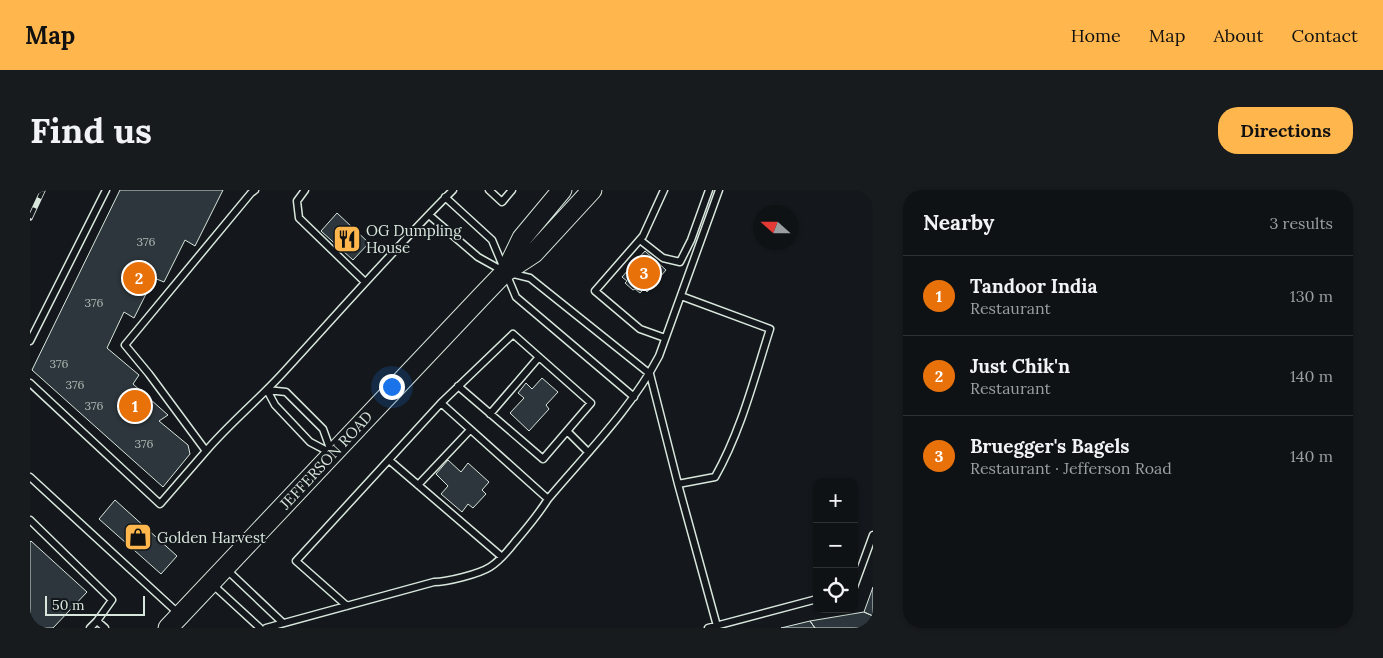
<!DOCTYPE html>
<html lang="en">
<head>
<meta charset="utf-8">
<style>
  body { margin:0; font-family:Lora,serif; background:#181b1e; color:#f1f3f6 }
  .controls { position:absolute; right:15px; bottom:15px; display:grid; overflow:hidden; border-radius:10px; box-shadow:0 1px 4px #0004 }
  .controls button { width:45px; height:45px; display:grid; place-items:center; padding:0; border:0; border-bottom:1px solid #2f3234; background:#0f1215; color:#f1f3f6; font:25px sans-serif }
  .compass { position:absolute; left:723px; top:15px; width:45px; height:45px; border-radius:50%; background:#0f1215; box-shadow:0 1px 4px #0004; rotate:291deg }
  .scale { position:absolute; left:15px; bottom:12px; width:100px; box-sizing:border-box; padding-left:5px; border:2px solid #d8e6dc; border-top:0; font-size:14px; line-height:18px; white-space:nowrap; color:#d8e6dc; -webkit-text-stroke:4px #14181c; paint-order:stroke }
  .you { position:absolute; left:361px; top:196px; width:18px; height:18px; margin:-12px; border:4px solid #fff; border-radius:50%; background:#1a73e8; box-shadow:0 0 0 8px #1a73e833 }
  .badge { display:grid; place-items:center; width:32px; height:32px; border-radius:50%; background:#ffb74d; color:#fff; font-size:16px; font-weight:700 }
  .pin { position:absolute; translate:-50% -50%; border:2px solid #fff; box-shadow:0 1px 5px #0006 }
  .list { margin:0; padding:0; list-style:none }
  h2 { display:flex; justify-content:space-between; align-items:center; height:65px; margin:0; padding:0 20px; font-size:21px }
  h2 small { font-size:16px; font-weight:400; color:#9b9ea0 }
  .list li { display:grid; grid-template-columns:32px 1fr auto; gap:15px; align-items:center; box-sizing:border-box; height:80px; padding:0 20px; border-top:1px solid #2f3234 }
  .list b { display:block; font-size:19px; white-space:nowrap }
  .list p { margin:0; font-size:16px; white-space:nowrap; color:#9b9ea0 }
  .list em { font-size:16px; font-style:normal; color:#9b9ea0 }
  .icon { flex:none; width:28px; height:28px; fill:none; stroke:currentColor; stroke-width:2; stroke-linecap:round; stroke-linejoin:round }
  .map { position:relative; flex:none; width:843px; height:438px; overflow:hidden; border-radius:20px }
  header { display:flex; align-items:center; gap:30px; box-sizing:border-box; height:70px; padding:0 25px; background:#ffb74d; color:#111 }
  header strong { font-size:24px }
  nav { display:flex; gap:28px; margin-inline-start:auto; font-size:18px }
  .intro { display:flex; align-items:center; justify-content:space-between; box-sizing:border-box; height:120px; padding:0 30px }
  h1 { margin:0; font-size:35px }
  .button { padding:12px 22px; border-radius:20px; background:#ffb74d; color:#111; font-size:18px; font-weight:700 }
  main { display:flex; gap:30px; padding:0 30px }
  aside { flex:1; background:#0f1215; border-radius:20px; box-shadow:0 1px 4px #0004 }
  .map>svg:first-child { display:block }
  .building { fill:#2c363c; stroke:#d8e6dc }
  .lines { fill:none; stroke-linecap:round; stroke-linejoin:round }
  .service-casing { stroke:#d8e6dc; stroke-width:9 }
  .primary-casing { stroke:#d8e6dc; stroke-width:21 }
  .service { stroke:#14181c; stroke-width:6 }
  .primary { stroke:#14181c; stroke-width:19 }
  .rail-casing { stroke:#d8e6dc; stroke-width:5.5 }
  .rail { stroke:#14181c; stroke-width:4; stroke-dasharray:11; stroke-linecap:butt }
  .labels { text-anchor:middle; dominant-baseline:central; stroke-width:4; stroke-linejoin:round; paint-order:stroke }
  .number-label { font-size:12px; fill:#adbab4 }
  .poi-label { font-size:15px; fill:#d8e6dc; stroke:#14181c; text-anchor:start }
  .street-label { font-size:15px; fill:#d8e6dc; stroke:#14181c }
</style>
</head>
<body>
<header>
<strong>Map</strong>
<nav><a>Home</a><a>Map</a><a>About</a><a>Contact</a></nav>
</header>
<div class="intro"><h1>Find us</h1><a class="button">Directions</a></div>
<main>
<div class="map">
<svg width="843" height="438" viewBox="0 0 843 438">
  <rect width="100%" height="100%" fill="#14181c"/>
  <path class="building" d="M 90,0 L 193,0 L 165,56 L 155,50 L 134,92 L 124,88 L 104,128 L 94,122 L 77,158 L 109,185 L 103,194 L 138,225 L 129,231 L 158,255 L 160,264 L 133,297 L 2,180 Z
    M 307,23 L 339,53 L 323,70 L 291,41 Z
    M 615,61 L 636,80 L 617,102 L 614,99 L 610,103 L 605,99 L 603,100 L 595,93 L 597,91 L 592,87 Z
    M 512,188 L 528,202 L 516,215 L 519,219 L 499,241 L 480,223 L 494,208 L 488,203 L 496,193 L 502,199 Z
    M 418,270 L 431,282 L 438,273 L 459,292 L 452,300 L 456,304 L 443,318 L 438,314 L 432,322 L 411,304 L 418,296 L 406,284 Z
    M 85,310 L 147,366 L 131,384 L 69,329 Z
    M 1,351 L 57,402 L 23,438 L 0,438 L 0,352 Z
    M 843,397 L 843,426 L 834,422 Z
    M 834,422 L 843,426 L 843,438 L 785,438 L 780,431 Z
    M 780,431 L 785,438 L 751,438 Z"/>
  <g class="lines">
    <g class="service-casing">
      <path id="service" d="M 275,0 L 267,11 L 269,28 L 335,92
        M 459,0 L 472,12 L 482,0
        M 634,0 L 613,46 L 565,101 L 610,139 L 635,148
        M 415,7 L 462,50 L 486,107 L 604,207
        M 399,25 L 448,67 L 475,82 L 500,88 L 620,184 L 648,294 L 687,436
        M 610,50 L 633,68 L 650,72 L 661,50 L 679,0
        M 0,151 L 76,0
        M 0,193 L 130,314 L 176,261 L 119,184 L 95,155 L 221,3 L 225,0
        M 428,196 L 513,269 L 537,241
        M 237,200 L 256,202 L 293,239 L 301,261
        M 237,200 L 245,215 L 280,252 L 301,263
        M 411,213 L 483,144 L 561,213 L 537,241 L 558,262
        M 460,224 L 509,167
        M 176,261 C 199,234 227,211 251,185 C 308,123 363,60 423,0
        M 359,270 L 472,367
        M 0,287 L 148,423
        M 648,294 L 685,287 C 711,241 724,189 740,139 L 651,106
        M 388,295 L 440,240
        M 0,330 L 82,410 L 67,431
        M 196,379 L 253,433
        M 182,394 L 230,438
        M 824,397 L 843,345
        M 317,416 L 266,371 L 411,213 L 518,309
        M 60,438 L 67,431 L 75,438
        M 236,438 L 404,392 C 417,392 449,384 460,377 C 470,371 478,361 485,352 C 497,338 508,325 518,309 C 556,264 601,219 629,166 L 689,0
        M 678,438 L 787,409"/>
    </g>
    <g class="primary-casing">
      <path id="primary" d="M 476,81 L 492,48 L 532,0
        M 138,438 L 451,107 L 475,82 L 504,63 L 562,0"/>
    </g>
    <use href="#service" class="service"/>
    <use href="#primary" class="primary"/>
    <g class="rail-casing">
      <path id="rail" d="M 0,28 L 13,0"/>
    </g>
    <use href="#rail" class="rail"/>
  </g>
  <defs>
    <g id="restaurant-square" transform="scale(1.4375)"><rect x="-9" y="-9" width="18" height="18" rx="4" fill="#ffb74d" stroke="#14181c"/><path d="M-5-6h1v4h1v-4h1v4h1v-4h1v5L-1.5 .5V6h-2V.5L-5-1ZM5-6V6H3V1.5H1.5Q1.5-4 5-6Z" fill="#111"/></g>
    <g id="shop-square" transform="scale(1.4375)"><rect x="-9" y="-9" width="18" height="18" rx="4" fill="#ffb74d" stroke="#14181c"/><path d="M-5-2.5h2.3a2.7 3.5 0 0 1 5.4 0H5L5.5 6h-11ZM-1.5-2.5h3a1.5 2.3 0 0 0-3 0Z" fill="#111"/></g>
  </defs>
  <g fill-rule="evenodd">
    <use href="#restaurant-square" x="317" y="49"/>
    <use href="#shop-square" x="108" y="347"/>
  </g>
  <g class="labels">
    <g class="number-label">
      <text x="116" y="51">376</text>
      <text x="64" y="112">376</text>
      <text x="29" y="173">376</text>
      <text x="45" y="194">376</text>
      <text x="64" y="215">376</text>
      <text x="114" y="253">376</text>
    </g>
    <g class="poi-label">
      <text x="336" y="40">OG Dumpling<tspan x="336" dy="17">House</tspan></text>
      <text x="127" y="347">Golden Harvest</text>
    </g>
    <g class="street-label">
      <text transform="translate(296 270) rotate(-47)">JEFFERSON ROAD</text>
    </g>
  </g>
</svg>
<div class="controls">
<button>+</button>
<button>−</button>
<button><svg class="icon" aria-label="locate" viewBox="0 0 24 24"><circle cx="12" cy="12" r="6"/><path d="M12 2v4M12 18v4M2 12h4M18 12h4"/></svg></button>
</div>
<svg class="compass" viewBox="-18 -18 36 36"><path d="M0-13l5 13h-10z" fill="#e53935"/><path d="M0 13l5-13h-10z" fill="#9b9ea0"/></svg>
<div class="scale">50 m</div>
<div class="you"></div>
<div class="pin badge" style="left:105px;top:216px;background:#e8710a">1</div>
<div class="pin badge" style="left:109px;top:88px;background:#e8710a">2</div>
<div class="pin badge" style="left:614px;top:83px;background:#e8710a">3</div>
</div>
<aside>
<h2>Nearby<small>3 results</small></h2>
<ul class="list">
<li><span class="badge" style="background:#e8710a">1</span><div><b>Tandoor India</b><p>Restaurant</p></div><em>130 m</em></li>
<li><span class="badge" style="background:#e8710a">2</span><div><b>Just Chik'n</b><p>Restaurant</p></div><em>140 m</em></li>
<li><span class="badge" style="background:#e8710a">3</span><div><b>Bruegger's Bagels</b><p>Restaurant · Jefferson Road</p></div><em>140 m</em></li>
</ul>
</aside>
</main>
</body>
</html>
